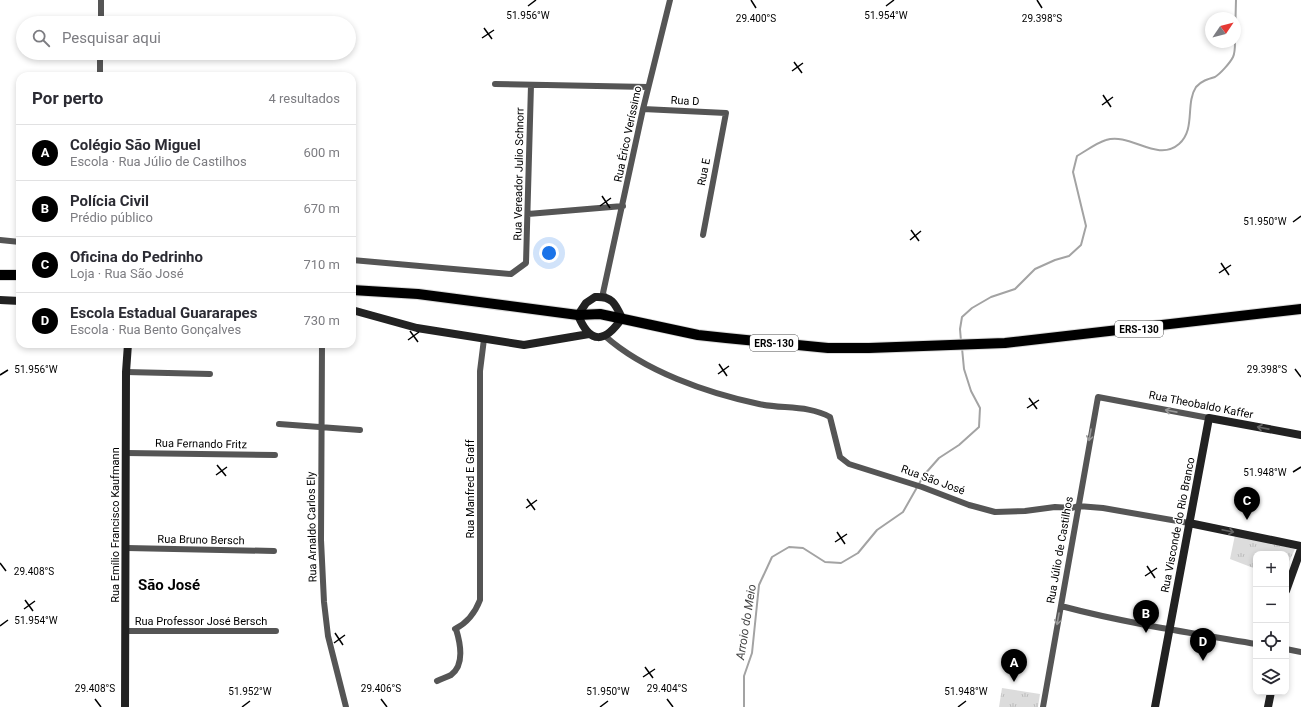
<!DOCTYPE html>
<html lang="pt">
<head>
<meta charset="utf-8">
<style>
  body { margin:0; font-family:Roboto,sans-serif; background:#f2f2f3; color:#2b2b33 }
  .controls { position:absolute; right:12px; bottom:12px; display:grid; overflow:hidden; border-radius:8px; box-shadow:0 2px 6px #0003 }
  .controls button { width:36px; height:36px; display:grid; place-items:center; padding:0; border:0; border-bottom:1px solid #e1e1e2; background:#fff; color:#2b2b33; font:20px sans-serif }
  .compass { position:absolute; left:1205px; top:12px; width:36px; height:36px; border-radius:50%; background:#fff; box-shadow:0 2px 6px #0003; rotate:55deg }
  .you { position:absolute; left:549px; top:253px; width:14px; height:14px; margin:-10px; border:3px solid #fff; border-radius:50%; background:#1a73e8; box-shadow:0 0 0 6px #1a73e833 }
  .badge { display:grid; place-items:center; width:26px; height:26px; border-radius:50%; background:#000; color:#fff; font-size:13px; font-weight:700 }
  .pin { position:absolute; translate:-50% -33px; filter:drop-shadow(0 1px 2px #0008) }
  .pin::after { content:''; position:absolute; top:21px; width:14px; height:12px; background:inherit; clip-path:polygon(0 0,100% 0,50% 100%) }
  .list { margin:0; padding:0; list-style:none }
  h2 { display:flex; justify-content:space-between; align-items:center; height:52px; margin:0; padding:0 16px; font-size:17px }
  h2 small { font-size:13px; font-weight:400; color:#7c7c81 }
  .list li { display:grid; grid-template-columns:26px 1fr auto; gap:12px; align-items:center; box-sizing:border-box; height:56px; padding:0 16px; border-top:1px solid #e1e1e2 }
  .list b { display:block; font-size:15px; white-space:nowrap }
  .list p { margin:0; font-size:13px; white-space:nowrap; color:#7c7c81 }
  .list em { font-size:13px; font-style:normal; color:#7c7c81 }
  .icon { flex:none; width:22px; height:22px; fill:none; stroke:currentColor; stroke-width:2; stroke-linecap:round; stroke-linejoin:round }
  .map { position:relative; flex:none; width:1301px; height:707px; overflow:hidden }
  .search { position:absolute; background:#fff; box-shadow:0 2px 6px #0003; left:16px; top:16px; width:340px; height:44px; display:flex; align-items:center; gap:10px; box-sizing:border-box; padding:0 14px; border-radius:22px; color:#7c7c81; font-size:15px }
  .panel { position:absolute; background:#fff; box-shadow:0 2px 6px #0003; left:16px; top:72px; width:340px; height:276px; border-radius:12px }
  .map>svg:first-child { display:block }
  .grass { fill:url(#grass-tufts) }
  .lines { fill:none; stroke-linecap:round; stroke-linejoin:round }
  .stream { stroke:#a3a3a3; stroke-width:2 }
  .primary-casing { stroke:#dbdbdb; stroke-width:12 }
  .street { stroke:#555; stroke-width:6 }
  .secondary { stroke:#222; stroke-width:8 }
  .primary { stroke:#000; stroke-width:10 }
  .oneway { stroke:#999 }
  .oneway2 { stroke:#646464 }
  .ticks { fill:none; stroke:#000; stroke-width:1.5 }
  .labels { text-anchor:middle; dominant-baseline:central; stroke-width:3; stroke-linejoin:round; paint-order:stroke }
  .shield { fill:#fff; stroke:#4c4c4c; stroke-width:1 }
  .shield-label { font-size:10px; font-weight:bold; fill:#000 }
  .street-label { font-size:11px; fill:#000; stroke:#fff }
  .water-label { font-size:12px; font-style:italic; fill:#444; stroke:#fff }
  .district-label { font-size:15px; font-weight:bold; fill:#000; stroke:#fff }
  .ticks-label { font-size:10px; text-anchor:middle; fill:#000; stroke:#fff; stroke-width:3; stroke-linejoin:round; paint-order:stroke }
</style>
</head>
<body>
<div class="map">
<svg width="1301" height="707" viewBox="0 0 1301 707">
  <defs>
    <pattern id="grass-tufts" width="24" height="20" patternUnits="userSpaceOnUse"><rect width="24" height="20" fill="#dcdcdc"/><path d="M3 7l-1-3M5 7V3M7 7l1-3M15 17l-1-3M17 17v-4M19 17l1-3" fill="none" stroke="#bbb"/></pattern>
  </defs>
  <rect width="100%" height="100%" fill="#fff"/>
  <path class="grass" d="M 1235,535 L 1295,549 L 1286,568 L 1286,554 L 1256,554 L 1256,569 L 1230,559 Z
    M 1002,688 L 1040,694 L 1038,707 L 999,707 Z"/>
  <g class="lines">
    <path class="stream" d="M 1235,38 L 1236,0
      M 961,341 L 960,329 L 962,317 L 972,308 L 991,297 L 1015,289 L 1035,269 L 1055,260 L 1069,256 L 1081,245 L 1086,226 L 1073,172 L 1077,156 C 1086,151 1096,143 1106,140 C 1130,132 1157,163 1179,144 C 1196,129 1185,104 1196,87 C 1201,81 1208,79 1215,77 C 1220,74 1230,63 1233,57 C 1235,53 1235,46 1235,42
      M 744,707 L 744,676 L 752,653 L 759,585 L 772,557 L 789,547 L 803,548 L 825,562 L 841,563 L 858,553 L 877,530 L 903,512 L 924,475 L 939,458 L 959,445 L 979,427 L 980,408 L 971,391 L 964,369 L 962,348"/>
    <g class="primary-casing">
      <path id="primary" d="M 0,275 L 20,275
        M 352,290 L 418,294 L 578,315 L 600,314 L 698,335 L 726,338 L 828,348 L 869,348 L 1005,343 L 1301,309"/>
    </g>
    <path class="street" d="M 101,23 L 101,0
      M 100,76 L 100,53
      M 495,84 L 648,87
      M 643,109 L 726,113 L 703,235
      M 528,214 L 623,206
      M 0,240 L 20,242
      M 352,260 L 511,274 L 526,263 L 531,85
      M 605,297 L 603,293 L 643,109 L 670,0
      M 605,336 C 644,371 707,393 759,404 C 782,409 809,405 830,417 L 840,457 L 849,464 L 922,487 L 969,505 L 995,512 L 1025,511 L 1055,507 L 1072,508 L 1078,506 L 1103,508 L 1189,523
      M 322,344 L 321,540 L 324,602 L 328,636 L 346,707
      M 126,372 L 210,374
      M 279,424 L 360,430
      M 126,453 L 275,455
      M 127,548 L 274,551
      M 1061,606 C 1125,623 1191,633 1256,644
      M 455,629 C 467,623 475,613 480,600 L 480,371 L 484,339
      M 126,631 L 276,631
      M 1286,649 L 1301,652
      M 437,681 C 441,679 447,677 451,675 C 465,665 460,642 456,629
      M 1043,707 L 1098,397 L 1209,418"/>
    <path class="secondary" d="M 595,297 C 612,296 615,303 622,318 C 605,343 590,345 578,315 L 586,303 Z
      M 0,300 L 20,301
      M 352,310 L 417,328 L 524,345 L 589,334
      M 1189,523 L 1301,546
      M 1286,591 L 1301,549
      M 125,707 L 126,372 L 128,344
      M 1155,707 L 1209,418 L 1301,435
      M 1268,707 L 1271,692"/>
    <use href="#primary" class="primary"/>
  </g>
  <defs><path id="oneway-shaft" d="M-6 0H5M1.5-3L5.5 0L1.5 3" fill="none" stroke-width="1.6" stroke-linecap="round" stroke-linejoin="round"/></defs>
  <g class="oneway">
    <use href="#oneway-shaft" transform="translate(1171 411) rotate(-169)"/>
    <use href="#oneway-shaft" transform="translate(1090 435) rotate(100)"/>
    <use href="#oneway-shaft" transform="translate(1058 619) rotate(100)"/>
  </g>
  <g class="oneway2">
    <use href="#oneway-shaft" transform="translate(1263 428) rotate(-169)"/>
    <use href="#oneway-shaft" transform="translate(1228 531) rotate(12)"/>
  </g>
  <path class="ticks" d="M 751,0 L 756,8M 1037,0 L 1042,8M 528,6 L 536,0M 886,6 L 894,0M 484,28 L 492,39M 482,38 L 494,30M 794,62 L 802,73M 792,71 L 803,63M 1103,95 L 1111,107M 1102,105 L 1113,97M 602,196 L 610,208M 600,206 L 611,198M 1293,222 L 1301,216M 911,230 L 919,241M 910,240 L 921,231M 1221,263 L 1229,275M 1219,273 L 1231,265M 410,331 L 418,342M 408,340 L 419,332M 719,364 L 727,376M 1295,369 L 1301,377M 718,374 L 729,366M 0,375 L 8,370M 1029,398 L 1037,409M 1027,408 L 1039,400M 217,465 L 226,476M 1293,472 L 1301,467M 216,475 L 227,467M 527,499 L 535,510M 526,508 L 537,500M 837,532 L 845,544M 835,542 L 847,534M 0,563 L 6,571M 1147,566 L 1155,578M 1145,576 L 1157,568M 25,600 L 33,611M 24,609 L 35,601M 0,626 L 8,620M 335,633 L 343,645M 334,643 L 345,635M 645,667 L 653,678M 643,677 L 655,669M 95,699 L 101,707M 381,699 L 387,707M 667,699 L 673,707M 242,707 L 250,701M 600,707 L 608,701M 958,707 L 966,701"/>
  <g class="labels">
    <g class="shield">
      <rect x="1115" y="321" width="48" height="16" rx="3"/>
      <rect x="750" y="335" width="48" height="16" rx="3"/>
    </g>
    <g class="shield-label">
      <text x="1139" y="329">ERS-130</text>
      <text x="774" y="343">ERS-130</text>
    </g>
    <g class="street-label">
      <text transform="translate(685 101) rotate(3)">Rua D</text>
      <text transform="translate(628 134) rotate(-78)">Rua Érico Veríssimo</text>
      <text transform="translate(704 172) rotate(-79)">Rua E</text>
      <text transform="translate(519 174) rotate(-89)">Rua Vereador Julio Schnorr</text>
      <text transform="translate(1201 405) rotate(11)">Rua Theobaldo Kaffer</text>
      <text transform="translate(201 444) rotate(1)">Rua Fernando Fritz</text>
      <text transform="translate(933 480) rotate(20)">Rua São José</text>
      <text transform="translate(470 489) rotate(-90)">Rua Manfred E Graff</text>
      <text transform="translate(115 525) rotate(-90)">Rua Emílio Francisco Kaufmann</text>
      <text transform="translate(1178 525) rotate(-79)">Rua Visconde do Rio Branco</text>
      <text transform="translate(312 527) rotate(-91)">Rua Arnaldo Carlos Ely</text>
      <text transform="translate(201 540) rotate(1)">Rua Bruno Bersch</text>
      <text transform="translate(1060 550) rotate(-80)">Rua Júlio de Castilhos</text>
      <text x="201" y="621">Rua Professor José Bersch</text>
    </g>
    <g class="water-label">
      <text transform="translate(746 622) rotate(-81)">Arroio do Meio</text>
    </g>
    <g class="district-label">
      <text x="169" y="585">São José</text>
    </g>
  </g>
  <g class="ticks-label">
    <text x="528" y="19">51.956°W</text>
    <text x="886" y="19">51.954°W</text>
    <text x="756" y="22">29.400°S</text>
    <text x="1042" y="22">29.398°S</text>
    <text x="1265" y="225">51.950°W</text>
    <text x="1267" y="373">29.398°S</text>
    <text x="36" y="373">51.956°W</text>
    <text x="1265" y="476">51.948°W</text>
    <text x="34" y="575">29.408°S</text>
    <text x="36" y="624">51.954°W</text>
    <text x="95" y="692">29.408°S</text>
    <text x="381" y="692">29.406°S</text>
    <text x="667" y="692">29.404°S</text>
    <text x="250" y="695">51.952°W</text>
    <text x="608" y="695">51.950°W</text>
    <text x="966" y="695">51.948°W</text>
  </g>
</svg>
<div class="controls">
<button>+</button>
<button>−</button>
<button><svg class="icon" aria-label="locate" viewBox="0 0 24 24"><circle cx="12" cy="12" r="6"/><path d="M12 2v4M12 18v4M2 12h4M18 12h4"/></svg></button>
<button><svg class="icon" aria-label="layers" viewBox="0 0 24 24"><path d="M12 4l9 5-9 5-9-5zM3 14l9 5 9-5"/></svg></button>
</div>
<svg class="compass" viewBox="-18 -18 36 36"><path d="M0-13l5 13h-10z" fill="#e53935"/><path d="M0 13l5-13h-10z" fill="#7c7c81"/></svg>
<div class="you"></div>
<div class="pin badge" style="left:1014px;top:682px">A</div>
<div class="pin badge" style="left:1146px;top:633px">B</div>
<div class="pin badge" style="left:1247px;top:520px">C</div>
<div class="pin badge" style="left:1203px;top:661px">D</div>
<div class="search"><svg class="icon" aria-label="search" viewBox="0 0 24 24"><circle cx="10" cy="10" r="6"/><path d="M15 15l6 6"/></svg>Pesquisar aqui</div>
<section class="panel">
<h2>Por perto<small>4 resultados</small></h2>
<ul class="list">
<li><span class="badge">A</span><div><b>Colégio São Miguel</b><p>Escola · Rua Júlio de Castilhos</p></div><em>600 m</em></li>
<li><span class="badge">B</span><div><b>Polícia Civil</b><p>Prédio público</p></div><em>670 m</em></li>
<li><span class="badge">C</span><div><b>Oficina do Pedrinho</b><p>Loja · Rua São José</p></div><em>710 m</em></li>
<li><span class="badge">D</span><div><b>Escola Estadual Guararapes</b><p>Escola · Rua Bento Gonçalves</p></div><em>730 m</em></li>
</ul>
</section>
</div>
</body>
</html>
